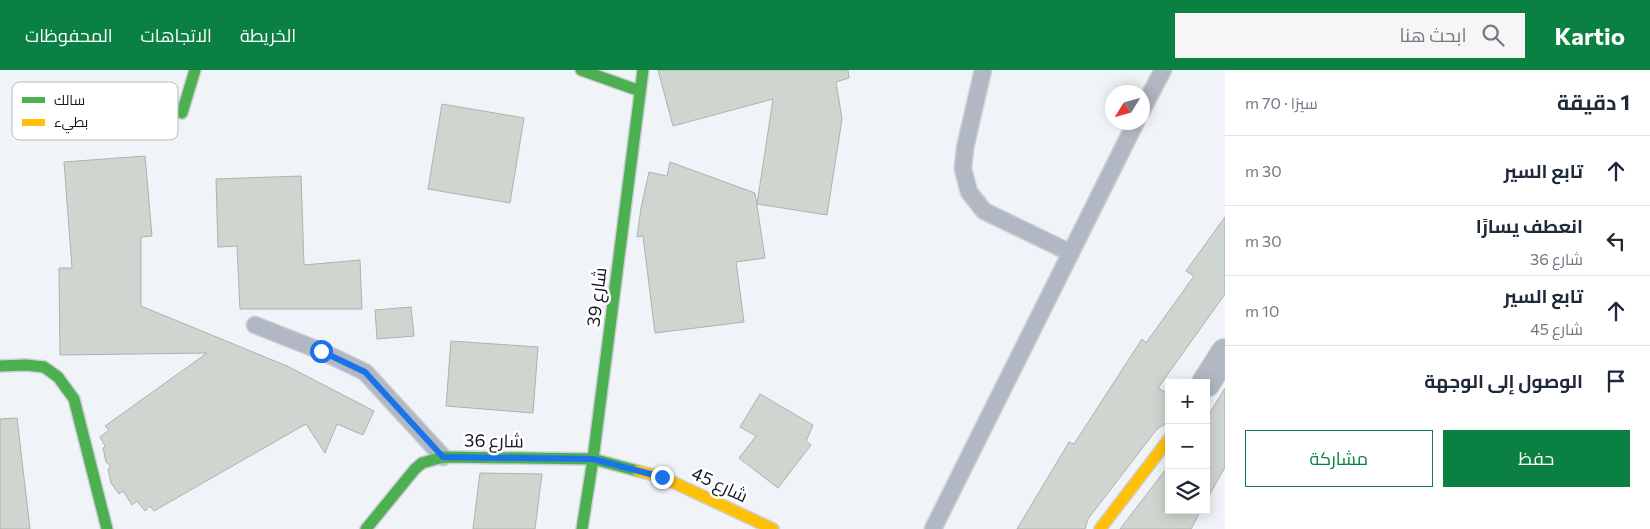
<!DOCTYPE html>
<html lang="ar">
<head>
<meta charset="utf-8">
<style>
  body { margin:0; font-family:Commissioner,Cairo,sans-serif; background:#f6f6f7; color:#1f2937; direction:rtl }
  .controls { position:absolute; right:15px; bottom:15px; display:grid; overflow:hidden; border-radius:0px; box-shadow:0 2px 12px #0003 }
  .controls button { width:45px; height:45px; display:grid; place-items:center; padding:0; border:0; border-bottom:1px solid #e0e1e3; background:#fff; color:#1f2937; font:25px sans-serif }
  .compass { position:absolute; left:1105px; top:15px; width:45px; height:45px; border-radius:50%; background:#fff; box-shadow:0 2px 12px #0003; rotate:233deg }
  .stop { position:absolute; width:15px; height:15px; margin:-11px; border:4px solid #1a73e8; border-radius:50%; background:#fff }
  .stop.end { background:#1a73e8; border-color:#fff; box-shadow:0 1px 5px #0008 }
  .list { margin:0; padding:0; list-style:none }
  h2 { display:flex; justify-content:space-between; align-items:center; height:65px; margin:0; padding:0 20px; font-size:21px }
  h2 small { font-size:16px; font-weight:400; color:#747a83 }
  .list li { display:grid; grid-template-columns:32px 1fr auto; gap:15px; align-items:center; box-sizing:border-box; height:70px; padding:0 20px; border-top:1px solid #e0e1e3 }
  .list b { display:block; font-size:19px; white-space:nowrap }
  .list p { margin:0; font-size:16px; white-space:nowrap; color:#747a83 }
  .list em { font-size:16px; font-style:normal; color:#747a83 }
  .actions { display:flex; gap:10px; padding:15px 20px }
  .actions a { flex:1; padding:11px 0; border:1px solid #0b8043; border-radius:0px; text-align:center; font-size:18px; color:#0b8043 }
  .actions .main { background:#0b8043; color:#fff }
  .icon { flex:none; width:28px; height:28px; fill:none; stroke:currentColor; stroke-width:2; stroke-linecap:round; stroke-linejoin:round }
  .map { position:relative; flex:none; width:1225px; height:459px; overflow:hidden; direction:ltr }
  header { display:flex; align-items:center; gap:30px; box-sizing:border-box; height:70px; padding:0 25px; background:#0b8043; color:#fff }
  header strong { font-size:24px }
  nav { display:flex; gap:28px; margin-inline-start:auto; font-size:18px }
  .search { width:350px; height:45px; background:#f6f6f7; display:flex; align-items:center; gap:12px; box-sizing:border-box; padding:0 18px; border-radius:0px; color:#747a83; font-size:19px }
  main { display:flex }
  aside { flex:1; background:#fff }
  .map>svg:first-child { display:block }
  .building { fill:#cfd5cf; stroke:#aeb2af }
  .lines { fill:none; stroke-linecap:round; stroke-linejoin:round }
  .lane-casing { stroke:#cdd0d5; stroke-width:19 }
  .street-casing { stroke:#cdd0d5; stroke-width:30 }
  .fast-casing { stroke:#cdd0d5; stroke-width:14 }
  .slow-casing { stroke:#cdd0d5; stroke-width:14 }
  .lane { stroke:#b1b8c3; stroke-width:16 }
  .street { stroke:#b1b8c3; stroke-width:28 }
  .fast { stroke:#4caf50; stroke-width:11 }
  .slow { stroke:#ffc107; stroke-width:11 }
  .route { stroke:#1a73e8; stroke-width:6 }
  .labels { text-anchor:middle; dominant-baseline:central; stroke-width:5; stroke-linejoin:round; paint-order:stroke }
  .street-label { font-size:18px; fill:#131820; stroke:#fff }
  .key { fill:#fff; stroke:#b8babc; stroke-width:1 }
  .key-label { font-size:14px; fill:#131820 }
</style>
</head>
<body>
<header>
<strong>Kartio</strong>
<div class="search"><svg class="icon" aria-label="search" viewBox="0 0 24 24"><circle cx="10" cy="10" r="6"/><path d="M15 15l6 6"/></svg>ابحث هنا</div>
<nav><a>الخريطة</a><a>الاتجاهات</a><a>المحفوظات</a></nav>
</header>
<main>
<aside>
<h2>1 دقيقة<small>سيرًا · 70 m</small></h2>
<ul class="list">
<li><svg class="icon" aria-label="ahead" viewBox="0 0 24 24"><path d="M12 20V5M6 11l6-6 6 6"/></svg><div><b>تابع السير</b></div><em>30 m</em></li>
<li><svg class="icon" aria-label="left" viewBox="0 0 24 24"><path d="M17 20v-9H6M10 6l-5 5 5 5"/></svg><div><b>انعطف يسارًا</b><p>شارع 36</p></div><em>30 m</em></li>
<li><svg class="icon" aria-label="ahead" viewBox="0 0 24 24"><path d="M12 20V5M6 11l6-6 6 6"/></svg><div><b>تابع السير</b><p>شارع 45</p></div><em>10 m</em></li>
<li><svg class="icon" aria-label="arrive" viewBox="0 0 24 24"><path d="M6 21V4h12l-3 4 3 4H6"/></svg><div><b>الوصول إلى الوجهة</b></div></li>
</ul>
<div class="actions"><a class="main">حفظ</a><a>مشاركة</a></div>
</aside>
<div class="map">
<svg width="1225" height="459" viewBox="0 0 1225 459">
  <rect width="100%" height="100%" fill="#f0f3f8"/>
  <path class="building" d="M 658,0 L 848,0 L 849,8 L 836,12 L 842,49 L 827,145 L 757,134 L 773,29 L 673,56 Z
    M 442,34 L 524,48 L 510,133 L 428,119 Z
    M 145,86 L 152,166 L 141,167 L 141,236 L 287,296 L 374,341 L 363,365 L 337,354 L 325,383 L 306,354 L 154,441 L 150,436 L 145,441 L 137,431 L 132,435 L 123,421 L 119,424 L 111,413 L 108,399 L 111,397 L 106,392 L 103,378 L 105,376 L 100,367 L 109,360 L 105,356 L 207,283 L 60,285 L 59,198 L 72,198 L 64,92 Z
    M 670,92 L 755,123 L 765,188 L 736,192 L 744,252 L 655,263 L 643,166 L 637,167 L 641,138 L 649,102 L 667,106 Z
    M 301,106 L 304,195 L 360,190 L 362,239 L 240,239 L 237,176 L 218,177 L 216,109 Z
    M 1225,147 L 1225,224 L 1158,318 L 1169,324 L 1169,354 L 1163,355 L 1157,359 L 1088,449 L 1085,459 L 1017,459 L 1069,372 L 1074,374 L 1142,269 L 1146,273 L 1194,206 L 1186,201 Z
    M 411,237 L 414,266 L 377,269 L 375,240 Z
    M 451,271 L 538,277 L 533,343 L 446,336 Z
    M 1225,318 L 1225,397 L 1206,431 L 1206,346 L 1208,346 Z
    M 760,324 L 813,355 L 806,371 L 811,375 L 778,418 L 739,388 L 756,366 L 740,357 Z
    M 17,348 L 30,459 L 0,459 L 0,349 Z
    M 1169,395 L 1169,440 L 1201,440 L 1191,459 L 1120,459 Z
    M 480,403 L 542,404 L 535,459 L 473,459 Z"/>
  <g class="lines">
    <g class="lane-casing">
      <path id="lane" d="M 983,0 L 965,78 L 963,99 L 969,122 L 984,141 L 1071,183
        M 1142,40 L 1163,0
        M 255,255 L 321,281 L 365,302 L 443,387
        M 933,459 L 1136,52"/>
    </g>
    <g class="street-casing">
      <path id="street" d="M 1206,313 L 1225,283"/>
    </g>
    <g class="fast-casing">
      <path id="fast" d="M 581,0 L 640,21
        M 182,43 L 195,0
        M 0,296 L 26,295 L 44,297 L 58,307 L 74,329 L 107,459
        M 366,459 L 415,399 L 422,393 L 443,387 L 593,389 L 638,401
        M 582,459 L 593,389 L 643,0"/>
    </g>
    <g class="slow-casing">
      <path id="slow" d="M 638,401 L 662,407 L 773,459
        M 1100,459 L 1169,369"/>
    </g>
    <use href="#lane" class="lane"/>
    <use href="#street" class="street"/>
    <use href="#fast" class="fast"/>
    <use href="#slow" class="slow"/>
  </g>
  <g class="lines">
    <path class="route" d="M 321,281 L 365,302 L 443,387 L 593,389 L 662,407"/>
  </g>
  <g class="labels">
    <g class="street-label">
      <text transform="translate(596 227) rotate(-83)">شارع 39</text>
      <text transform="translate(494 370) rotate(1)">شارع 36</text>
      <text transform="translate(720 414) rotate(25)">شارع 45</text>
    </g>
  </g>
  <rect x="12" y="12" width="166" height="58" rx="8" class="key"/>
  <rect x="22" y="27" width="23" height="6" fill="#4caf50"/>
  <rect x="22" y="49" width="23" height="7" fill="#ffc107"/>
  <g class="key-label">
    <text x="54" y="35">سالك</text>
    <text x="54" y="57">بطيء</text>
  </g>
</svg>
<div class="controls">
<button>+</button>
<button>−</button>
<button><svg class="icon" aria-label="layers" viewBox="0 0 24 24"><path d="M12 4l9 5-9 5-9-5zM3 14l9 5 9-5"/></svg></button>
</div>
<svg class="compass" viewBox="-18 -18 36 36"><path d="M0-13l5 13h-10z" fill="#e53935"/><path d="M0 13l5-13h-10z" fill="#747a83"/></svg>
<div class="stop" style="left:321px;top:281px"></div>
<div class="stop end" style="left:662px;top:407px"></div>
</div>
</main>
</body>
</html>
